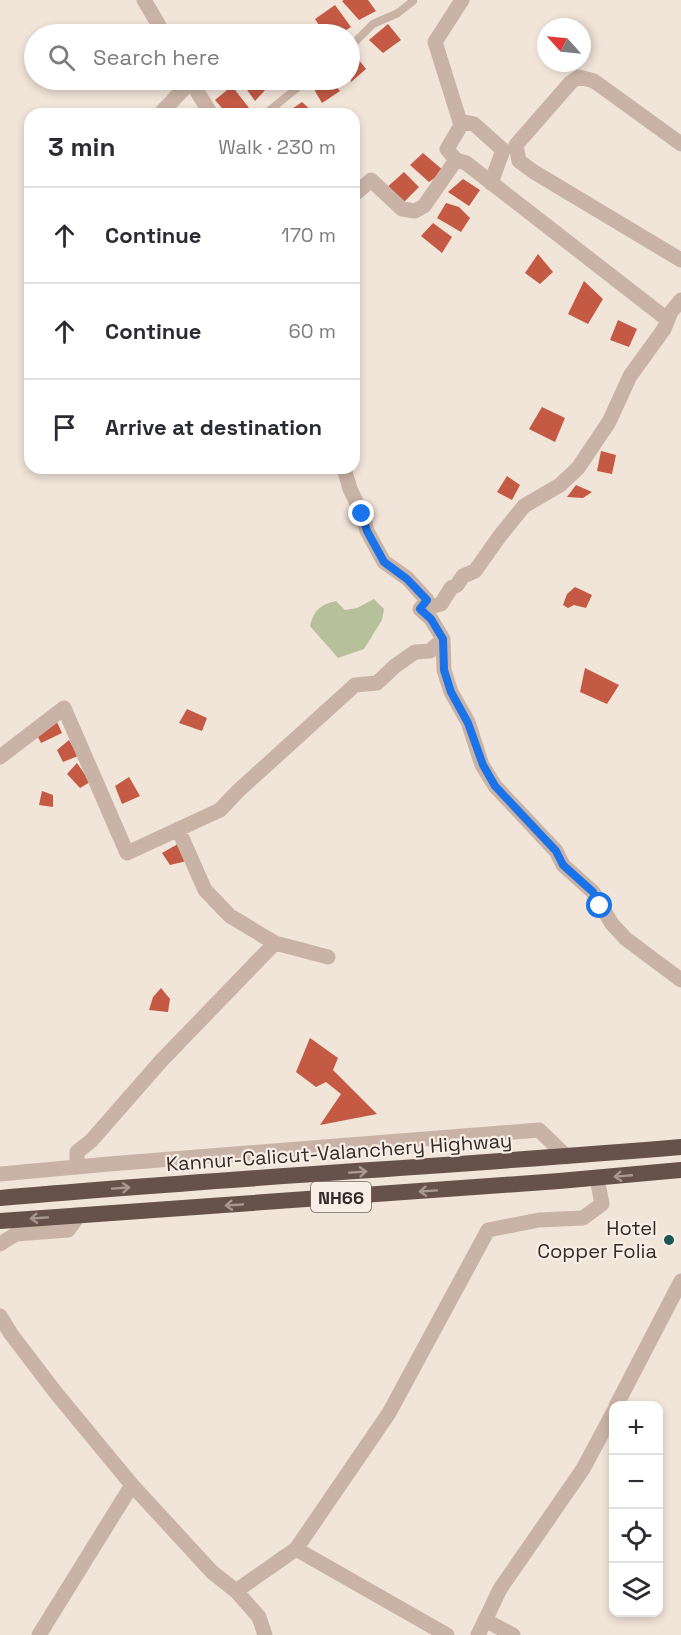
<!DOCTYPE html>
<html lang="en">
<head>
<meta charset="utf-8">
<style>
  body { margin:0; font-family:"Space Grotesk",sans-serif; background:#f7f7f7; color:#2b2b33 }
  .controls { position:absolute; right:18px; bottom:18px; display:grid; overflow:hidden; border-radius:12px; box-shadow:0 3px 9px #0003 }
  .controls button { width:54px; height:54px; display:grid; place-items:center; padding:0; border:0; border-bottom:2px solid #e1e1e2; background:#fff; color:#2b2b33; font:30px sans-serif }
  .compass { position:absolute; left:537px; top:18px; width:54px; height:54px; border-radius:50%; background:#fff; box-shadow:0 3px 9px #0003; rotate:297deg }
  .stop { position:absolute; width:18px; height:18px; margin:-14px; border:4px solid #1a73e8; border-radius:50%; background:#fff }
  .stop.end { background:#1a73e8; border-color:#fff; box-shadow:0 2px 6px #0008 }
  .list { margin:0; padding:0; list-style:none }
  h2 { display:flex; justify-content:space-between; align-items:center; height:78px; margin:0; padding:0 24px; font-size:26px }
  h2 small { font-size:20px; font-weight:400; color:#7c7c81 }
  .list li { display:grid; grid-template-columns:39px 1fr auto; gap:18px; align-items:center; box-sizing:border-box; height:96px; padding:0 24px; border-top:2px solid #e1e1e2 }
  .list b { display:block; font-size:22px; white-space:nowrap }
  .list em { font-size:20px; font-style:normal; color:#7c7c81 }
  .icon { flex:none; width:33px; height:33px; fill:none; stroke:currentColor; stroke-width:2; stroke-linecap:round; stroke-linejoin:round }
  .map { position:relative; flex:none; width:681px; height:1635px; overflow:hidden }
  .search { position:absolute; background:#fff; box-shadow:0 3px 9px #0003; left:24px; top:24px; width:336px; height:66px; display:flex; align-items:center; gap:15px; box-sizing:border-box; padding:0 21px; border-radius:33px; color:#7c7c81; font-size:22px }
  .panel { position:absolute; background:#fff; box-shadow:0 3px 9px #0003; left:24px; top:108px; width:336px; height:366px; border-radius:18px }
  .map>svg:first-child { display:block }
  .green { fill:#b6c09a }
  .building { fill:#c45944 }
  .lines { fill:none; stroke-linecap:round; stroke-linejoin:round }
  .service { stroke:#c9b3a6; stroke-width:8 }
  .minor { stroke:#c9b3a6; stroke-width:15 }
  .tertiary { stroke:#c9b3a6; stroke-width:15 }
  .trunk { stroke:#66524b; stroke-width:16 }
  .oneway { stroke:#a89891 }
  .route { stroke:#1a73e8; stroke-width:8 }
  .poi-dot { fill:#1d5655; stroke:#f9eee6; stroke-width:2 }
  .labels { text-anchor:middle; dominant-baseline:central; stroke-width:4.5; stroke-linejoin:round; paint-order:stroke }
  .shield { fill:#f9eee6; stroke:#706560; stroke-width:1.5 }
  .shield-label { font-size:18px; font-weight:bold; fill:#352a27 }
  .street-label { font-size:20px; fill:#352a27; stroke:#f9eee6 }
  .poi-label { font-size:20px; fill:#352a27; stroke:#f9eee6; text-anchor:end }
</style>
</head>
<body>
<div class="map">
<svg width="681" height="1635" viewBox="0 0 681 1635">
  <rect width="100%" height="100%" fill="#f1e4d9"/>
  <path class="green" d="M 374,599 L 384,609 L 382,620 L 364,649 L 338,658 L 310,626 C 314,610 320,605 336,601 L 345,610 L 357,608 Z"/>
  <path class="building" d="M 344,0 L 368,0 L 376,11 L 359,20 L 342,1 Z
    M 335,5 L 351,27 L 340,34 L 325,34 L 315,19 Z
    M 388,24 L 401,40 L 383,53 L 369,40 Z
    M 355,55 L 366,69 L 351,82 L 350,60 Z
    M 249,80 L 256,80 L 266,89 L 255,101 L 242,83 Z
    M 324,80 L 330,80 L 340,91 L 322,103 L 315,91 L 317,84 Z
    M 232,86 L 249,108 L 238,114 L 227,114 L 215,100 Z
    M 302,102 L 315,114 L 290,114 L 289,111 Z
    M 74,108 L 87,114 L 71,114 Z
    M 423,153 L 444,171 L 429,182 L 410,165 Z
    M 404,172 L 419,187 L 402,204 L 384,190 Z
    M 463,179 L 480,190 L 469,206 L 448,192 Z
    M 446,203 L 459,207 L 470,218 L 461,232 L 437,218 Z
    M 433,223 L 452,237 L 442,253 L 421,236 Z
    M 538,254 L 553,272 L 540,284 L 525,273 Z
    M 584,281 L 603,299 L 588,324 L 568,314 Z
    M 618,320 L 637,329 L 629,347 L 610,340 Z
    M 542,407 L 565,418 L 555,442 L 529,429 Z
    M 601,451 L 616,455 L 612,474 L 597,471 Z
    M 507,476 L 520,485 L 512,500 L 497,492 Z
    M 576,485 L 592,492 L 583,498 L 567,497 Z
    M 575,587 L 592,595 L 586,608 L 574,605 L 568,608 L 563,605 L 567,594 Z
    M 585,668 L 619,685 L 607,704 L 580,692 Z
    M 187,709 L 207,718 L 202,731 L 179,723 Z
    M 56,720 L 62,733 L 41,743 L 37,735 Z
    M 69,740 L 78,756 L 63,762 L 57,750 Z
    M 77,763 L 90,782 L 80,788 L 67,774 Z
    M 129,777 L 140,796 L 122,804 L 115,786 Z
    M 42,791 L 53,795 L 53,807 L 39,805 Z
    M 185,840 L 191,860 L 170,865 L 162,853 Z
    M 161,988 L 170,999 L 168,1012 L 149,1010 L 153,997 Z
    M 310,1038 L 338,1058 L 333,1070 L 377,1114 L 320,1125 L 341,1094 L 326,1082 L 316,1087 L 296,1072 Z"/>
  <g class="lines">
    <path class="service" d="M 350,47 L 373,24 L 398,13 L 413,1
      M 265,114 L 307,80"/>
    <path class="minor" d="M 144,0 L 164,34
      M 190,80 L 211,114
      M 160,114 L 191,81
      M 461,125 L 435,42 L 462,0
      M 681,144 L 594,81 L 579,77 L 571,82 L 516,145 L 519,161 L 534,172 L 681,260
      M 456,160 L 447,149 L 463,122 L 474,124 L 503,150 L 491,183
      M 354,195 L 371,180 L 402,209 L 415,211 L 424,206 L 456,160 L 466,163 L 668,320
      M 344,468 L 350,489 L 362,514 L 367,531 L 384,562 L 407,578 L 427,600 L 420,609
      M 420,609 L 431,619 L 443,639 L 444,670 L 451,692 L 468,722 L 482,765 L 495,786 L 556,851 L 563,865 L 593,892 L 612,924 L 626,939 L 681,980
      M 420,609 L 441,604 L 451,588 L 457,585 L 463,576 L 475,571 L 499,537 L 524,506 L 560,485 L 578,468 L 609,422 L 630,376 L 664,329 L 671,312 L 681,300
      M 0,757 L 64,708 L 127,853 L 220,810 L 238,791 L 355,685 L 377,683 L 395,666 L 415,652 L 430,651 L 443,639
      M 178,829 L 205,890 L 230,916 L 275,943 L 328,957
      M 77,1167 L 77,1152 L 91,1141 L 161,1061 L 275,943
      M 0,1244 L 16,1234 L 68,1230 L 79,1215
      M 0,1316 L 11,1334 L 56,1393 L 132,1485 L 212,1572 L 236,1591 L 259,1617 L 265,1635
      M 616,1406 L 681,1281
      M 296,1549 L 447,1635
      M 236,1591 L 296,1549 L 389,1413 L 488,1230 L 539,1220 L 583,1218 L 602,1204 L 597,1178
      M 485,1620 L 513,1635
      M 39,1635 L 132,1485
      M 478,1635 L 500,1589 L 583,1469 L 614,1411"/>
    <path class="tertiary" d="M 0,1174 L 109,1164 L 539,1130 L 567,1157"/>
    <path class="trunk" d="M 0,1198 C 227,1178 454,1166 681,1147
      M 0,1221 L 559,1181 L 681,1170"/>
  </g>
  <defs><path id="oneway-shaft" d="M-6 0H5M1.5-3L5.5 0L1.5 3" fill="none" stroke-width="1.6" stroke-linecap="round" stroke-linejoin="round" transform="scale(1.5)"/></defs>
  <g class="oneway">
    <use href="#oneway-shaft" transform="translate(358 1172) rotate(-4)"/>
    <use href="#oneway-shaft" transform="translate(623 1176) rotate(175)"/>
    <use href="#oneway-shaft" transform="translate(121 1188) rotate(-4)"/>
    <use href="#oneway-shaft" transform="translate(428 1191) rotate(176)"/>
    <use href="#oneway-shaft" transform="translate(234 1205) rotate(176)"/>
    <use href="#oneway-shaft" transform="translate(39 1218) rotate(176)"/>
  </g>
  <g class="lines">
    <path class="route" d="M 362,514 L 367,531 L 384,562 L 407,579 L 427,600 L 420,609 L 431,619 L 443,639 L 444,670 L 451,692 L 468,723 L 483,765 L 495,786 L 556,851 L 563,865 L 593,892 L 600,906"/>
  </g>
  <circle class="poi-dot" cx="669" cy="1240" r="6"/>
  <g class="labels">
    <rect class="shield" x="311" y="1182" width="60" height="30" rx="4.5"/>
    <g class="shield-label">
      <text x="341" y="1197">NH66</text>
    </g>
    <g class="street-label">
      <text transform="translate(339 1152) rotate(-4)">Kannur-Calicut-Valanchery Highway</text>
    </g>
    <g class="poi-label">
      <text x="657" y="1228">Hotel<tspan x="657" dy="23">Copper Folia</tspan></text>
    </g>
  </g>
</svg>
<div class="controls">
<button>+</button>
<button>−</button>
<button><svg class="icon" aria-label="locate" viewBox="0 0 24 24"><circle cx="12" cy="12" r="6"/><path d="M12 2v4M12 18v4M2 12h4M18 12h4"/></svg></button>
<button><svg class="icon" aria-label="layers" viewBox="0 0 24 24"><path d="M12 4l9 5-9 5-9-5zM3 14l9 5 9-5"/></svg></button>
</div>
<svg class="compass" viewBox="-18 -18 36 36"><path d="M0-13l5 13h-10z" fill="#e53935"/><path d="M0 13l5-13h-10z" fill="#7c7c81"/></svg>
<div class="stop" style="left:600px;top:906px"></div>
<div class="stop end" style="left:362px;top:514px"></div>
<div class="search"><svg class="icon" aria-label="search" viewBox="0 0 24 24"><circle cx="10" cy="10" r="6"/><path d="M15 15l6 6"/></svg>Search here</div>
<section class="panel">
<h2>3 min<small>Walk · 230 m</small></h2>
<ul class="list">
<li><svg class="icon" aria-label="ahead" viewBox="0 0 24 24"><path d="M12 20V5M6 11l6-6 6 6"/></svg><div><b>Continue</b></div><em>170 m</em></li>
<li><svg class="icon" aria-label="ahead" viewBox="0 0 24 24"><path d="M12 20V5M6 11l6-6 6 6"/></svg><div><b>Continue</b></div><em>60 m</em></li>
<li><svg class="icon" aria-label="arrive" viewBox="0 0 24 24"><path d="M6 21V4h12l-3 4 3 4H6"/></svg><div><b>Arrive at destination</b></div></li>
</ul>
</section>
</div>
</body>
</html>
